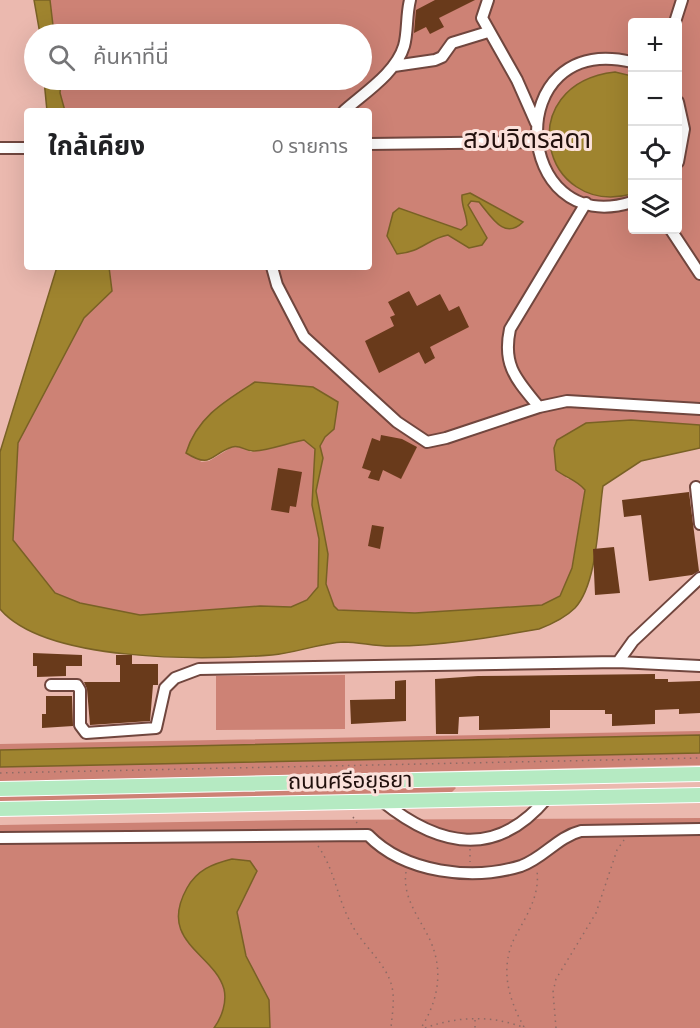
<!DOCTYPE html>
<html lang="th">
<head>
<meta charset="utf-8">
<style>
  body { margin:0; font-family:Karla,"Noto Sans Thai",sans-serif; background:#f2f2f2; color:#202124 }
  .controls { position:absolute; right:18px; top:18px; display:grid; overflow:hidden; border-radius:6px; box-shadow:0 6px 24px #0002 }
  .controls button { width:54px; height:54px; display:grid; place-items:center; padding:0; border:0; border-bottom:2px solid #e0e0e0; background:#fff; color:#202124; font:30px sans-serif }
  .list { margin:0; padding:0; list-style:none }
  h2 { display:flex; justify-content:space-between; align-items:center; height:78px; margin:0; padding:0 24px; font-size:26px }
  h2 small { font-size:20px; font-weight:400; color:#757577 }
  .icon { flex:none; width:33px; height:33px; fill:none; stroke:currentColor; stroke-width:2; stroke-linecap:round; stroke-linejoin:round }
  .map { position:relative; flex:none; width:700px; height:1028px; overflow:hidden }
  .search { position:absolute; background:#fff; box-shadow:0 6px 24px #0002; left:24px; top:24px; width:348px; height:66px; display:flex; align-items:center; gap:15px; box-sizing:border-box; padding:0 21px; border-radius:33px; color:#757577; font-size:22px }
  .panel { position:absolute; background:#fff; box-shadow:0 6px 24px #0002; left:24px; top:108px; width:348px; height:162px; border-radius:6px }
  .map>svg:first-child { display:block }
  .green { fill:#cd8275; fill-rule:evenodd }
  .water { fill:#9f842f; stroke:#796125; stroke-width:1.5 }
  .building { fill:#693a1b }
  .lines { fill:none; stroke-linecap:round; stroke-linejoin:round }
  .minor-casing { stroke:#70463e; stroke-width:14 }
  .major-casing { stroke:#fff; stroke-width:16 }
  .path { stroke:#8e6b65; stroke-width:1.5; stroke-dasharray:1.5 4.5; stroke-linecap:butt }
  .minor { stroke:#fff; stroke-width:10 }
  .major { stroke:#b5eac2; stroke-width:14 }
  .labels { text-anchor:middle; dominant-baseline:central; stroke-width:6; stroke-linejoin:round; paint-order:stroke }
  .street-label { font-size:22px; fill:#21100d; stroke:#fbe1db }
  .quarter-label { font-size:26px; fill:#21100d; stroke:#fbe1db }
</style>
</head>
<body>
<div class="map">
<svg width="700" height="1028" viewBox="0 0 700 1028">
  <rect width="100%" height="100%" fill="#ebb9af"/>
  <path class="green" d="M 50,0 L 700,0 L 700,425 L 631,420 L 566,478 L 578,481 L 585,489 L 572,568 L 560,596 L 542,605 L 415,613 L 338,610 L 334,606 L 326,584 L 328,554 L 316,491 L 323,458 L 320,446 L 325,437 L 334,429 L 313,387 L 200,462 L 209,461 L 232,447 L 240,446 L 251,452 L 304,440 L 315,449 L 312,505 L 319,539 L 319,587 L 307,600 L 291,607 L 260,606 L 140,615 L 80,603 L 55,593 L 13,540 L 18,443 L 84,318 L 112,291 L 109,267 L 369,267 L 369,111 L 65,111 L 60,93 L 61,80 L 362,80 L 362,34 L 54,34 ZM 632,22 L 678,22 L 678,230 L 632,230 Z
    M 345,675 L 345,729 L 216,730 L 216,676 Z
    M 700,731 L 700,735 L 0,750 L 0,744 Z
    M 700,753 L 700,765 L 0,782 L 0,767 Z
    M 453,785 L 456,788 L 451,793 L 0,803 L 0,794 Z
    M 700,818 L 700,1028 L 0,1028 L 0,825 L 298,820 Z"/>
  <path class="water" d="M 34,0 L 50,0 L 54,34 L 40,34 Z
    M 615,72 L 632,76 L 632,194 C 541,218 511,84 615,72 Z
    M 44,80 L 61,80 L 60,93 L 65,111 L 47,111 Z
    M 470,193 L 523,222 C 504,241 491,216 479,202 L 471,201 L 468,205 L 487,238 L 482,245 L 469,248 L 448,235 C 427,239 422,252 397,254 L 387,236 L 393,213 L 399,208 L 461,230 L 467,225 C 467,214 461,206 462,195 Z
    M 57,267 L 109,267 L 112,291 L 84,318 L 18,443 L 13,540 L 55,593 L 80,603 L 140,615 L 260,606 L 291,607 L 307,600 L 318,587 L 319,539 L 312,505 L 315,449 L 304,440 C 288,443 270,450 254,451 C 246,452 240,444 232,447 C 209,455 212,469 186,453 C 197,417 225,401 255,382 L 313,387 L 338,402 L 334,429 L 325,437 L 320,446 L 323,458 L 316,491 L 328,554 L 326,584 L 334,606 L 338,610 L 415,613 L 542,605 L 560,596 L 572,568 L 585,490 C 577,480 566,478 556,470 L 554,448 L 557,440 L 586,423 L 631,420 L 700,425 L 700,448 L 641,461 L 603,486 C 598,519 598,583 575,608 C 565,618 552,624 539,629 C 492,637 442,646 394,646 C 377,647 360,642 344,642 C 320,643 296,653 272,655 C 204,660 46,663 0,609 L 0,452 Z
    M 700,735 L 700,753 L 0,767 L 0,750 Z
    M 232,859 L 250,861 L 257,871 L 237,912 L 246,956 L 269,1000 L 270,1028 L 214,1028 C 222,1017 227,1002 224,989 C 214,953 157,942 187,888 C 197,870 212,864 232,859 Z"/>
  <path class="building" d="M 435,0 L 475,0 L 439,18 L 444,27 L 430,34 L 426,27 L 414,33 L 416,10 Z
    M 409,291 L 417,306 L 440,294 L 449,311 L 459,306 L 469,327 L 430,347 L 435,358 L 425,364 L 419,352 L 379,373 L 365,341 L 394,326 L 390,317 L 395,315 L 388,302 Z
    M 381,435 L 402,439 L 417,447 L 401,479 L 383,470 L 379,481 L 368,478 L 371,471 L 362,468 L 372,438 L 380,441 Z
    M 278,468 L 302,472 L 296,507 L 290,506 L 289,513 L 271,510 Z
    M 689,492 L 699,571 L 692,575 L 649,581 L 641,515 L 624,517 L 622,500 Z
    M 372,525 L 384,527 L 380,549 L 368,546 Z
    M 614,547 L 620,593 L 595,595 L 593,549 Z
    M 33,653 L 82,655 L 82,666 L 66,666 L 66,676 L 37,677 L 37,666 L 33,666 Z
    M 116,655 L 132,655 L 132,664 L 158,664 L 158,685 L 153,685 L 150,721 L 90,725 L 87,689 L 84,682 L 120,682 L 120,665 L 116,665 Z
    M 655,674 L 655,679 L 668,679 L 668,682 L 700,681 L 700,713 L 679,714 L 679,709 L 655,710 L 655,724 L 612,726 L 612,714 L 605,714 L 605,710 L 550,710 L 550,728 L 479,730 L 479,716 L 459,717 L 458,734 L 436,734 L 435,679 L 478,676 Z
    M 406,680 L 406,721 L 351,724 L 350,700 L 395,699 L 395,681 Z
    M 46,696 L 72,696 L 73,726 L 42,728 L 42,714 L 46,714 Z"/>
  <g class="lines">
    <g class="minor-casing">
      <path id="minor" d="M 488,0 L 482,18 L 517,80 L 536,123
        M 675,22 L 682,0
        M 632,62 C 499,31 512,240 632,202
        M 394,66 L 435,60 L 442,57 L 452,43 L 488,32
        M 678,102 L 684,129 L 678,162
        M 344,111 C 364,93 396,73 404,46 C 408,32 406,16 410,0
        M 369,144 L 536,142
        M 0,148 L 27,148
        M 671,230 L 700,274
        M 272,267 L 277,285 L 304,337 L 397,422 L 427,442 L 446,438 L 539,407 L 567,401 L 700,409
        M 539,407 C 517,380 502,366 510,329 L 586,203
        M 696,487 L 700,524
        M 618,662 L 633,641 L 700,578
        M 51,685 L 77,685 L 80,690 L 80,725 L 86,733 L 156,728 L 165,688 L 175,678 L 199,669 L 618,662 L 700,666
        M 382,801 C 439,847 496,859 547,798
        M 0,838 L 368,835 C 405,873 472,881 521,866 C 544,858 557,837 581,831 L 700,829"/>
    </g>
    <g class="major-casing">
      <path id="major" d="M 0,789 L 700,774
        M 0,809 L 700,795"/>
    </g>
    <path class="path" d="M 0,773 L 700,758
      M 353,817 L 357,823
      M 318,846 C 335,870 337,899 352,925 C 363,946 387,964 392,987 C 395,1000 392,1015 391,1028
      M 470,849 L 470,862
      M 406,872 C 402,898 420,918 430,940 C 444,971 438,1001 421,1028
      M 475,1020 L 475,1028
      M 524,1027 C 508,998 499,967 516,935 C 527,915 540,895 537,871
      M 425,1028 C 458,1016 492,1015 525,1028
      M 556,1028 L 553,992 L 556,979 L 596,913 L 617,850 L 624,840"/>
    <use href="#minor" class="minor"/>
    <use href="#major" class="major"/>
  </g>
  <g class="labels">
    <g class="street-label">
      <text transform="translate(350 781) rotate(-1)">ถนนศรีอยุธยา</text>
    </g>
    <g class="quarter-label">
      <text x="527" y="139">สวนจิตรลดา</text>
    </g>
  </g>
</svg>
<div class="controls">
<button>+</button>
<button>−</button>
<button><svg class="icon" aria-label="locate" viewBox="0 0 24 24"><circle cx="12" cy="12" r="6"/><path d="M12 2v4M12 18v4M2 12h4M18 12h4"/></svg></button>
<button><svg class="icon" aria-label="layers" viewBox="0 0 24 24"><path d="M12 4l9 5-9 5-9-5zM3 14l9 5 9-5"/></svg></button>
</div>
<div class="search"><svg class="icon" aria-label="search" viewBox="0 0 24 24"><circle cx="10" cy="10" r="6"/><path d="M15 15l6 6"/></svg>ค้นหาที่นี่</div>
<section class="panel">
<h2>ใกล้เคียง<small>0 รายการ</small></h2>
<ul class="list">
</ul>
</section>
</div>
</body>
</html>
